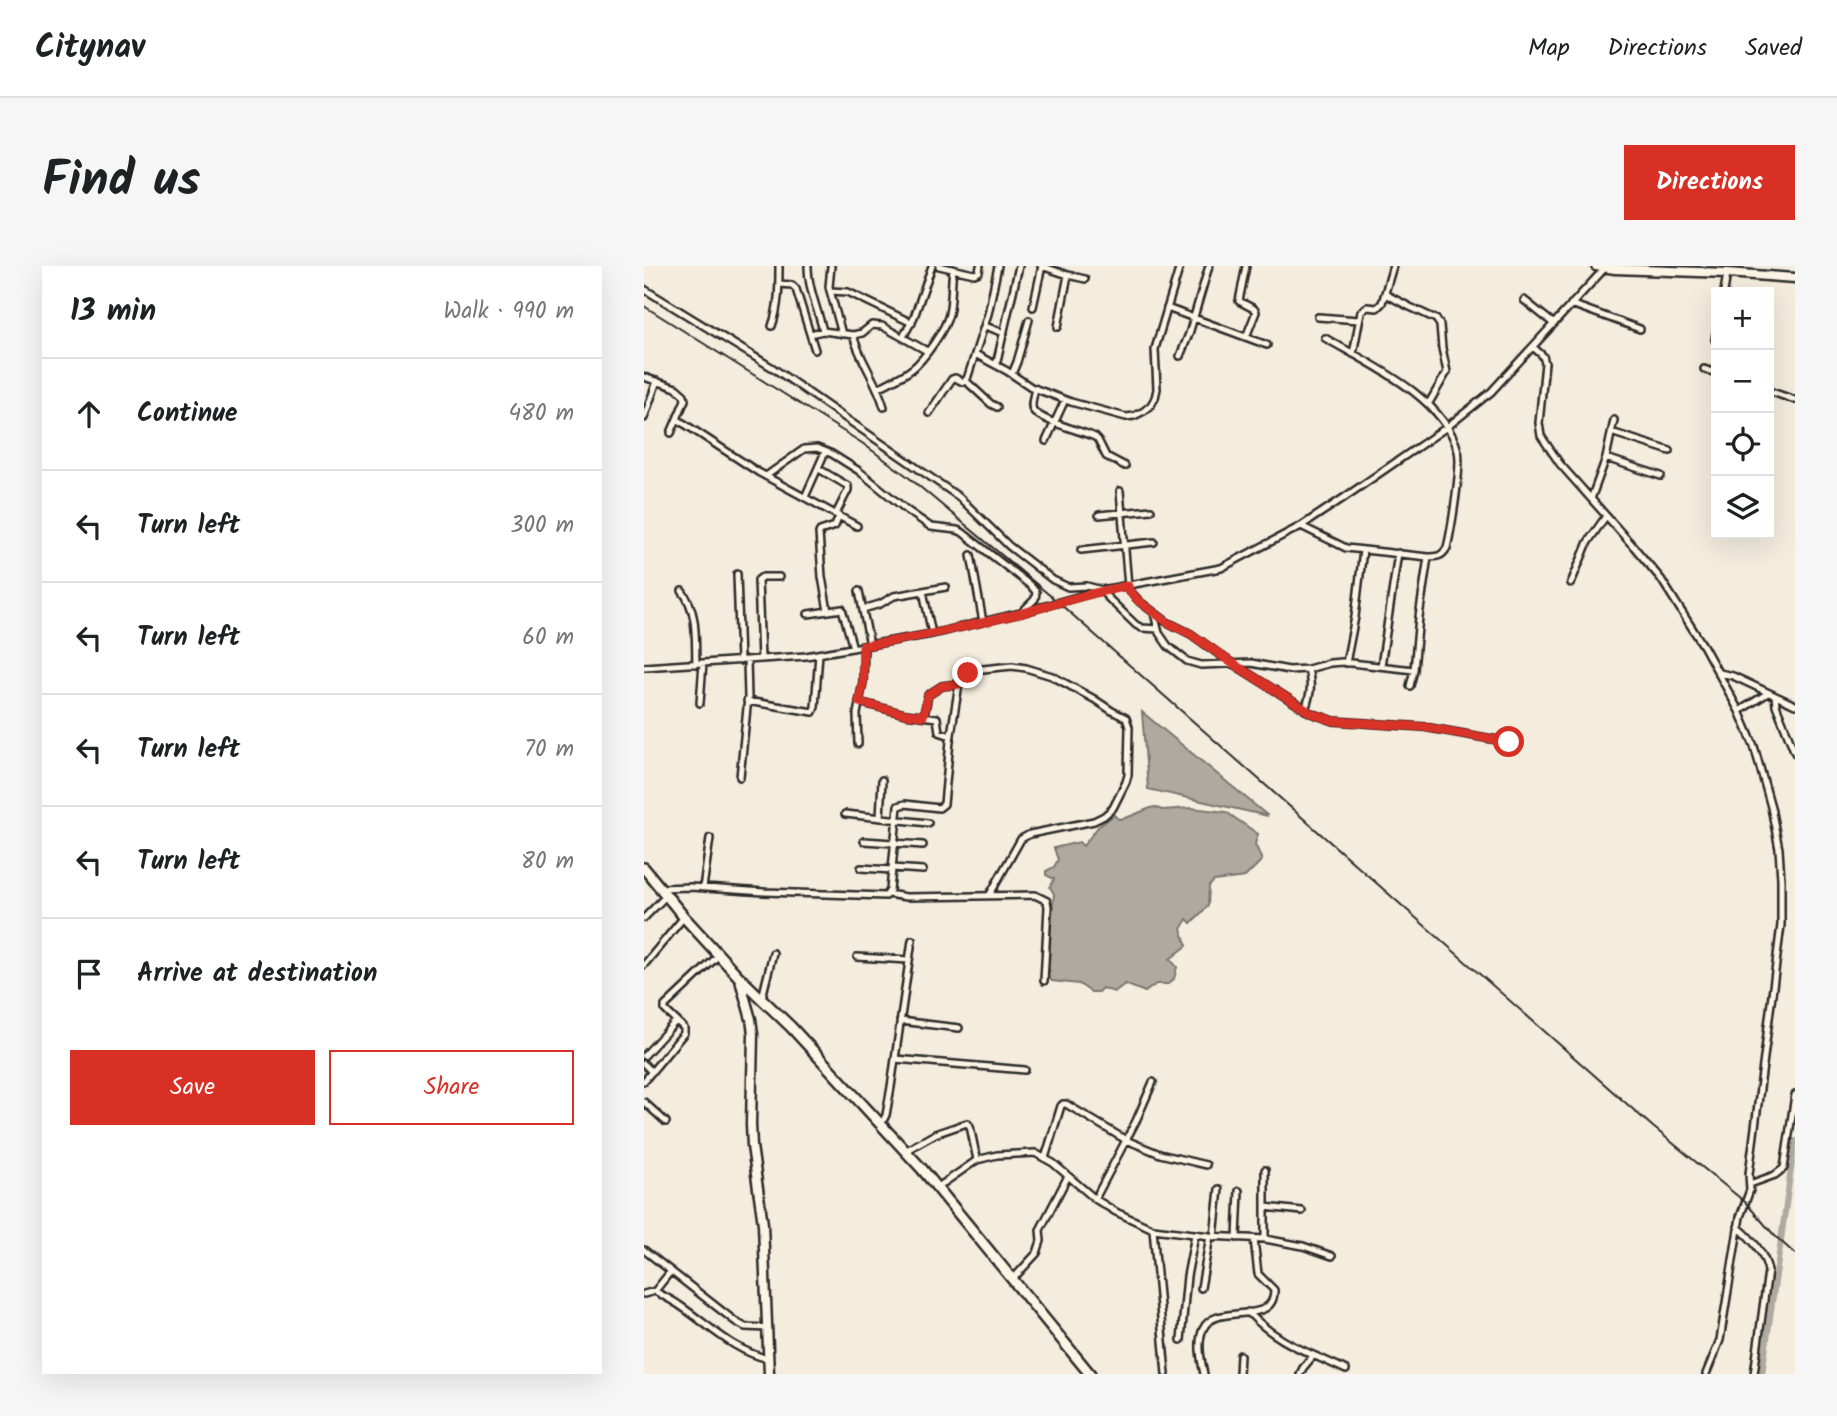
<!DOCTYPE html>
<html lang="en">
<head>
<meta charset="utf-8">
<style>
  body { margin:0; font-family:Kalam,sans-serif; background:#f6f6f6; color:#202124 }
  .controls { position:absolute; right:21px; top:21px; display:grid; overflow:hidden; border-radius:0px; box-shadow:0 7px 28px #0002 }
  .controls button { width:63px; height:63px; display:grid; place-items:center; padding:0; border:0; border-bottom:2px solid #e0e0e0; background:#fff; color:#202124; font:35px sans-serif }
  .stop { position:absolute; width:21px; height:21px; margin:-16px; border:5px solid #d93025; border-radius:50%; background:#fff }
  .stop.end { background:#d93025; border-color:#fff; box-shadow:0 2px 7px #0008 }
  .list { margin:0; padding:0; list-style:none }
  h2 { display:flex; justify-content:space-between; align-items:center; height:91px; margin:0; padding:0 28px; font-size:30px }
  h2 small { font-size:23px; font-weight:400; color:#757577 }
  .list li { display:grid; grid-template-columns:46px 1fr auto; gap:21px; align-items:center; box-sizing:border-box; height:112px; padding:0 28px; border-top:2px solid #e0e0e0 }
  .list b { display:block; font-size:26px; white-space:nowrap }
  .list em { font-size:23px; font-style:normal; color:#757577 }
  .actions { display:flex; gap:14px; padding:21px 28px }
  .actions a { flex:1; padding:16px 0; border:2px solid #d93025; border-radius:0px; text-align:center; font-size:24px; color:#d93025 }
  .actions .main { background:#d93025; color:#fff }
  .icon { flex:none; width:38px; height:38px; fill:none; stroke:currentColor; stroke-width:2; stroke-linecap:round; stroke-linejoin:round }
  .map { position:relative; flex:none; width:1151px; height:1108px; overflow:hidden; border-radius:0px }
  header { display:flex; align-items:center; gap:42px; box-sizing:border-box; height:98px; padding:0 35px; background:#fff; border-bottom:2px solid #e0e0e0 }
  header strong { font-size:33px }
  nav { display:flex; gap:38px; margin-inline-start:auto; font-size:24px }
  .intro { display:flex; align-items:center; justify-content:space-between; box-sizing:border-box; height:168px; padding:0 42px }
  h1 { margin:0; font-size:49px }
  .button { padding:18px 32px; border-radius:0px; background:#d93025; color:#fff; font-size:24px; font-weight:700 }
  main { display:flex; gap:42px; padding:0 42px }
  aside { flex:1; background:#fff; border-radius:0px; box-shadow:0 7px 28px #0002 }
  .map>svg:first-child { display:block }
  .water { fill:#afaaa0; stroke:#7a7771; stroke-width:2 }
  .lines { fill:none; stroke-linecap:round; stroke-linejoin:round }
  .canal { stroke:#afaaa0; stroke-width:6 }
  .street-casing { stroke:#2b2b2b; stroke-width:10 }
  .primary-casing { stroke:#2b2b2b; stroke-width:13 }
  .highway-casing { stroke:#2b2b2b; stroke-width:14 }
  .street { stroke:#fcf5e5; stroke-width:5 }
  .primary { stroke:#fcf5e5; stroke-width:8 }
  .highway { stroke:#fcf5e5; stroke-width:9 }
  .rail { stroke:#2b2b2b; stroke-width:2 }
  .route { stroke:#d93025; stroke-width:9 }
</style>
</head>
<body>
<header>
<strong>Citynav</strong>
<nav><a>Map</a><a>Directions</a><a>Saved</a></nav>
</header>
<div class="intro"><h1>Find us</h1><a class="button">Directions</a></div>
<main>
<aside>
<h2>13 min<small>Walk · 990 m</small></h2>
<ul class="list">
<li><svg class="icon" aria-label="ahead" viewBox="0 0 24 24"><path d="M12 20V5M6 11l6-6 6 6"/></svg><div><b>Continue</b></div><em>480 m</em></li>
<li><svg class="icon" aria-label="left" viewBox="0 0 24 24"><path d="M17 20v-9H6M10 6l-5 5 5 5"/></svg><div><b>Turn left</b></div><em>300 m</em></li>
<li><svg class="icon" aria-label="left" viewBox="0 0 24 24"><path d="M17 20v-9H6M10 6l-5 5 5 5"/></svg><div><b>Turn left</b></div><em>60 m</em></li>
<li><svg class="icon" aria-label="left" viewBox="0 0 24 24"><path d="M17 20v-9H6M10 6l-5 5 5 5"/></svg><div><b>Turn left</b></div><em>70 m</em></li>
<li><svg class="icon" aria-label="left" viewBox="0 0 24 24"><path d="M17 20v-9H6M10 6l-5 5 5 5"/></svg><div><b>Turn left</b></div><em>80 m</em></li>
<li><svg class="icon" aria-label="arrive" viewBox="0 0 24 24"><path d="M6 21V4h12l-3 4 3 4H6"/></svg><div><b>Arrive at destination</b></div></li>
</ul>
<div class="actions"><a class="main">Save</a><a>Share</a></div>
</aside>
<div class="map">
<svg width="1151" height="1108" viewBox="0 0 1151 1108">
  <rect width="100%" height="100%" fill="#f4edde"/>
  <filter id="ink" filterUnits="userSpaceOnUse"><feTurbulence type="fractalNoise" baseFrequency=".0143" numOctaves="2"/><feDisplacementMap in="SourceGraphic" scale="14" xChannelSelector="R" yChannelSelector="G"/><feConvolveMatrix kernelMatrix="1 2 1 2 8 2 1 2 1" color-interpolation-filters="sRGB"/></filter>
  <g filter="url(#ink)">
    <path class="water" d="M 498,446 L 624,550 L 504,523 Z
      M 510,541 L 518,544 L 547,542 L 582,546 L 614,568 L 611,578 L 618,594 L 601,611 L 570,615 L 565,620 L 564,640 L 547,657 L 543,653 L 537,663 L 543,680 L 526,693 L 533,701 L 530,713 L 524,718 L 512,718 L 501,726 L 481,718 L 470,726 L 458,722 L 454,726 L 447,726 L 435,718 L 408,715 L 402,709 L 406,705 L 404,703 L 404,693 L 410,628 L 406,621 L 410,613 L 402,609 L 402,605 L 410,601 L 414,594 L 410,582 L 435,576 L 439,580 L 454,561 L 470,549 L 474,553 C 486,553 498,544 510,541 Z"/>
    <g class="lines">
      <path class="canal" d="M 1118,1108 L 1151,875"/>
      <g class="street-casing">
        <path id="street" d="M 164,0 C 164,22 174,44 179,65
          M 187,0 L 185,21 L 198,68
          M 295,0 L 330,8 L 335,6 L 336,0
          M 397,0 L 424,9 L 414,61
          M 424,9 L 441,13
          M 135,18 L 148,19 L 152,23 L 171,84
          M 0,23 L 129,102 L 315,231 L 365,280 L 409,314 L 424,321 L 443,320 L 458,324 L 462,330 L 492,359 L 498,362 L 514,363
          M 186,25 L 204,26 L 268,57
          M 1080,26 L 1083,7
          M 741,28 L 766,41 L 792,53 L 796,59 L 798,82 L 803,106 L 785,137
          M 880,34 L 910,58
          M 927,38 L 996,63
          M 389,41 L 398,0
          M 523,42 L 623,79
          M 674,51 L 715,54
          M 128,60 C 135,41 135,20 135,0
          M 341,60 L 360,67
          M 166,68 L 179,65 L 209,69 L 218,67 L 228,59 L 238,60 L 283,85
          M 209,69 C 216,95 233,115 240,141
          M 259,71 L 270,51 L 288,0
          M 602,71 L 612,46 L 610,43 L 595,35 L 602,0
          M 1071,74 L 1072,67
          M 889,81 L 899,90 L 901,97 L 895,157 L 897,170 L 916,198 L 990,281 L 1017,313 L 1060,381 L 1095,445 L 1110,480 L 1127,541 L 1135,583 L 1137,613 L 1137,659 L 1105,908 L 1106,924 L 1096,951 L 1076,1074 L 1062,1108
          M 331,88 L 363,105 L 387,121 L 427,136 L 482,151 L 490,150 L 500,145 L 507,139 L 511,132 L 513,123 L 511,83 L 536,0
          M 709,88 L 717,46 L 723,41 L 733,42 L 738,37 L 749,0
          M 536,90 L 545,68 L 565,0
          M 352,99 L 375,0
          M 1060,103 L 1072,107
          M 368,108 L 373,96 L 385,54
          M 0,111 L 32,122 L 40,129 L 41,134 L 27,167
          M 322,115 L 347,138 L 353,141
          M 234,122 C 245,116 258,111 268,103 C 280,94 302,62 305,48 C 308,34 307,18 309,3
          M 391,122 C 390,129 386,138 389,144 C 396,155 438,165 451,171 L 454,174 L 462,190 L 481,200
          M 1125,125 L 1151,134
          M 285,147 L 308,113 L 311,112 L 319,116 L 323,113 L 344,48 L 354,0
          M 0,152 L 13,115
          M 33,153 L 114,206 L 213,260
          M 967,166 L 1026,185
          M 402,175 L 421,134
          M 962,192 L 1017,210
          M 175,203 L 204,220 L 204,224 L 192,248
          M 122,210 L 160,183 L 173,182 L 188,188 L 215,205 L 264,245 L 287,261 L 313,264 L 318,266 L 387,320 L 392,326 L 391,333 L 379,345
          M 476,225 L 484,320 L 486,325 L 496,336 L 523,356 L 547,368 L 583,394 L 667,447 L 690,455 L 780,461 L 865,476
          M 161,231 L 181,186
          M 947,233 L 962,192 L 970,154
          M 455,249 L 507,244
          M 657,260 L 702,282 L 784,291 C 794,291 798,290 803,282 C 807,265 818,200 814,185 C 800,131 726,98 681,72
          M 437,284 L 510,276
          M 327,289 L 339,356
          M 93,308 L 96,395
          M 927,317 L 944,276 L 962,250
          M 38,325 C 54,345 51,373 52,398
          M 215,325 L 226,379
          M 279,325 L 288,368
          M 219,343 L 236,338 L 250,330 L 302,321
          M 184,345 L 178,311 L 175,267 L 176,265 L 191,260 L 195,250
          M 510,347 L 515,367 L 524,380 L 543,395 L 557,399 L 607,397 L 645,404 L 664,403 L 686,397 L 698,396 L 770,404
          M 164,348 L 198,343 L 209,382
          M 117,393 L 114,314 L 118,311 L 135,311
          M 702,397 L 711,351 L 719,284
          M 737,400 L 754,287
          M 0,401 L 162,390 L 288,368 L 376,347 L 458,324 L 577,302 L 657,260 L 698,233 L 803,161 L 847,126 L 961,2
          M 1076,407 L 1089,410 L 1151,439
          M 766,420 L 770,404 L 775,351 L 784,291
          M 1131,430 L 1132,439 L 1151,487
          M 103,435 L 169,446 L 171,441 L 175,388
          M 215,436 L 261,448 L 293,452 L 295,466 L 307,470
          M 56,437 L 59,397
          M 661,444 C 667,427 668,420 664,403
          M 1095,445 L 1124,427
          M 280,450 L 284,429 L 298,420 L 315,418
          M 214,478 L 213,448 L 219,416 L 220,380
          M 96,511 L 104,432 L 103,394
          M 201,548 L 284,557
          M 236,552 L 238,514
          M 220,575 L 279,579
          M 217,602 L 248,604
          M 248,602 L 279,604
          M 15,622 L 47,621 L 120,626 L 242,630 L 246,624 L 254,540 L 261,538 L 295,542 L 300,538 L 306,475 L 315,418 L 324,407 L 329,404 L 368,400 L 382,402 L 408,410 L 450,433 L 468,445 L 482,452 L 485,461 L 484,509 L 482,516 L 469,542 L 460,550 L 450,555 L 386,568 L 377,573 L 345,630
          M 59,622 L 66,572
          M 244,628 L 262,631 L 391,629 L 403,635 L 404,641 L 400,715
          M 0,652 L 22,630
          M 213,691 L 265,694
          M 0,699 L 40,651
          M 118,732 L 129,687
          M 256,755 L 315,762
          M 0,790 L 32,755
          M 251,793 L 381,804
          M 0,798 L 8,806
          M 0,815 L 40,767 L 40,762 L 21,744 L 21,740 L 75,689
          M 0,836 L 22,856
          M 237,859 L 242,849 L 247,821 L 268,674
          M 261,885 L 291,868 L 323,857 L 326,860 L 333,894
          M 401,892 L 417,840 L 419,838 L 422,838 L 482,874 L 516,888 L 562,899
          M 1106,918 L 1131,909 L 1140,902 L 1151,829
          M 294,921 L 333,894 L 353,889 L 391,887 L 409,897 L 451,933 L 472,946 L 509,963 L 566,970 L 621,973 L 659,980 L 688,990
          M 451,933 L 492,855 L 509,816
          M 621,941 L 658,945
          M 1094,961 C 1107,972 1121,988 1124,1005 L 1110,1108
          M 509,963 L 522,1108
          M 570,971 L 575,923
          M 593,972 L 595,925
          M 621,973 L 621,904
          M 0,984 L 92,1056 L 101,1061 L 124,1062
          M 368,1014 L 393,987 L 397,975 L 396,964 L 424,910
          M 557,1022 L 566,970
          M 11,1025 C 19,1030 28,1034 35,1039 C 65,1059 89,1085 125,1093
          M 0,1028 L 11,1025 L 27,1005
          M 604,1046 C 636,1079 663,1085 702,1104
          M 537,1074 L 543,1010 L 551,969
          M 560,1108 C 557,1094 553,1077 559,1063 C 572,1035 631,1062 630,1024 L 614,1008 L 610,973
          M 595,1108 L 596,1089
          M 656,1108 L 659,1102 L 669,1090"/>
      </g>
      <g class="primary-casing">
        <path id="primary" d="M 952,0 L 971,3 L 1083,7 L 1151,12
          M 95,711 L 107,753 L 109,768 L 107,858 L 108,880 L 119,958 L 125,1108"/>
      </g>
      <g class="highway-casing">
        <path id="highway" d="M 0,602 L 40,651 L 95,711 L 147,761 L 278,903 L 446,1108"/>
      </g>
      <use href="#street" class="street"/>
      <use href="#primary" class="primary"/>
      <use href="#highway" class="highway"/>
      <path class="rail" d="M 0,40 L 218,177 L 263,210 L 415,337 L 1009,861 L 1101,936 L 1131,970 L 1151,988"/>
    </g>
  </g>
  <g class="lines" filter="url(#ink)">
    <path class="route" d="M 324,407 L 315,418 L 298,420 L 284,429 L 279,450 L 261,448 L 215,436 L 219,416 L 219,380 C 273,372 326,360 379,347 C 414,337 448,326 484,320 L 485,325 L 496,336 L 523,356 L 547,368 L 588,397 L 667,447 L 690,455 L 780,461 L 865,476"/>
  </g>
</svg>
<div class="controls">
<button>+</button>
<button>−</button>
<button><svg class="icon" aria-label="locate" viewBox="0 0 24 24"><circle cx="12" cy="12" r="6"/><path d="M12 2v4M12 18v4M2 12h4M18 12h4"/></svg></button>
<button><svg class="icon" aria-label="layers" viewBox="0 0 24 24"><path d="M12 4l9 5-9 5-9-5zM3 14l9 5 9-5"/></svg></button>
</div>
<div class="stop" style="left:865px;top:476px"></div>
<div class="stop end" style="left:324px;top:407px"></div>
</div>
</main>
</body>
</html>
